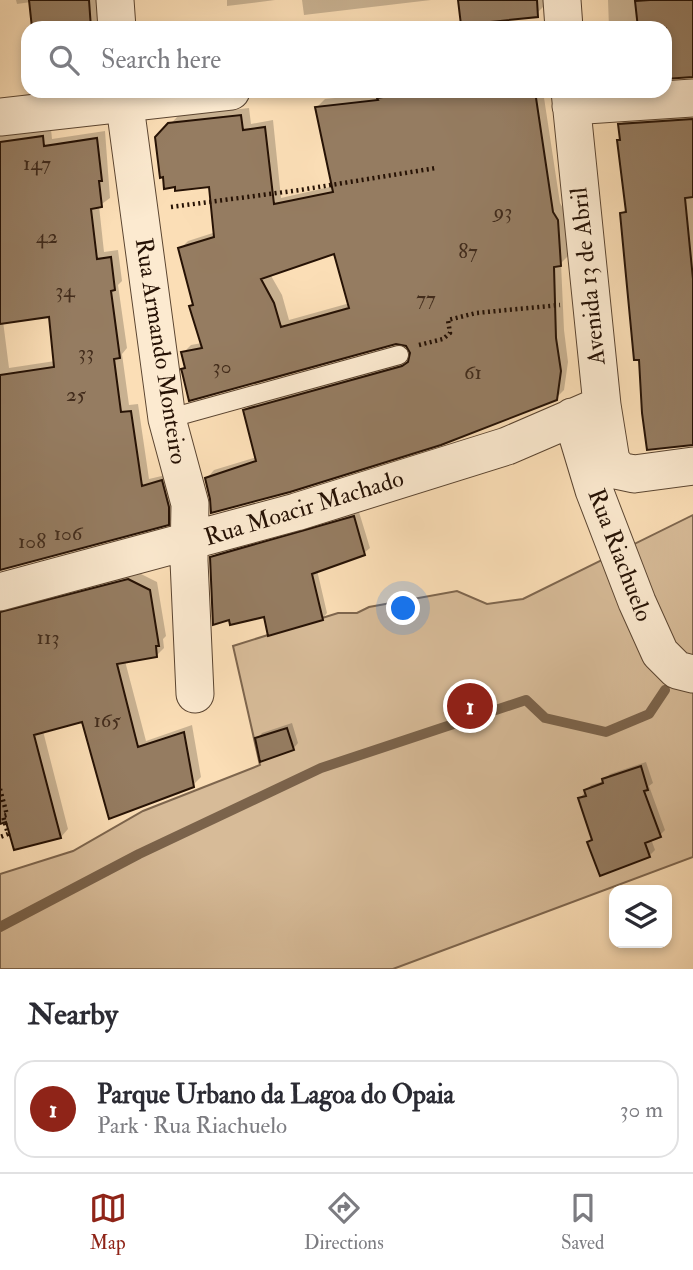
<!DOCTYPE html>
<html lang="en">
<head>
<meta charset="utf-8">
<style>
  body { margin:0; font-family:"IM FELL Double Pica",serif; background:#f2f2f3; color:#2b2b33 }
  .controls { position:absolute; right:21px; bottom:21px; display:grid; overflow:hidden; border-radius:14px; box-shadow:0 4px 10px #0003 }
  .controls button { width:63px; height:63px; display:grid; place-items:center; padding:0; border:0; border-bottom:2px solid #e1e1e2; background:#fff; color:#2b2b33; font:35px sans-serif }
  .you { position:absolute; left:404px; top:609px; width:24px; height:24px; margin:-18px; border:5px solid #fff; border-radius:50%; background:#1a73e8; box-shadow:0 0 0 10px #1a73e833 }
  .badge { display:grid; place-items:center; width:46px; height:46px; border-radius:50%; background:#8f2418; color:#fff; font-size:23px; font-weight:700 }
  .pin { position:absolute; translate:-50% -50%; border:4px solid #fff; box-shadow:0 2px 7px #0006 }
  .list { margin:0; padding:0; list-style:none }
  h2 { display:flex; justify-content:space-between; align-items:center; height:91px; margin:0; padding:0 28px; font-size:30px }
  h2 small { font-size:23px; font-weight:400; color:#7c7c81 }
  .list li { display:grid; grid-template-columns:46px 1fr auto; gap:21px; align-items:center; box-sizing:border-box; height:98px; margin:0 14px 14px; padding:0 14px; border:2px solid #e1e1e2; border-radius:21px }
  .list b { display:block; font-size:26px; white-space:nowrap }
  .list p { margin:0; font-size:23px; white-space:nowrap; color:#7c7c81 }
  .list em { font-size:23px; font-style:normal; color:#7c7c81 }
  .icon { flex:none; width:38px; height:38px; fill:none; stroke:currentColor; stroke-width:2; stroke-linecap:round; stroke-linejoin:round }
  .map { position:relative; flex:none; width:693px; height:969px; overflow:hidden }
  .search { position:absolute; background:#fff; box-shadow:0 4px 10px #0003; left:21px; right:21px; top:21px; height:77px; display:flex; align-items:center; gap:18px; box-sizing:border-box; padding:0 24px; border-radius:21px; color:#7c7c81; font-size:26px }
  .sheet { height:203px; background:#fff }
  nav { display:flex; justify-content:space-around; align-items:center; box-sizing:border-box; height:98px; border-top:2px solid #e1e1e2; background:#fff; font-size:19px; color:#7c7c81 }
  nav a { display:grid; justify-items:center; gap:4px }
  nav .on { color:#8f2418 }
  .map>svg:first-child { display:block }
  .green { fill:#d7bb98; stroke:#7e664e; stroke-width:2 }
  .shadow { fill:#0003; fill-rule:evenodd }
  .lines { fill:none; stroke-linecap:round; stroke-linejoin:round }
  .stream { stroke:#7b634b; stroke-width:10 }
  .building { fill:#957c61; stroke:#261205; stroke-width:2; fill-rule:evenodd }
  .service-casing { stroke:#5b4531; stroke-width:20 }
  .minor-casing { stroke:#5b4531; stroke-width:39 }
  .path { stroke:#261205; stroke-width:4.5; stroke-dasharray:2 3.5; stroke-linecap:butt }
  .service { stroke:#fcead0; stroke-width:18 }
  .minor { stroke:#fcead0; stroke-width:37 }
  .labels { text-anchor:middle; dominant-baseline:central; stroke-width:5; stroke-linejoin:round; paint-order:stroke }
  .number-label { font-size:21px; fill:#422c1c }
  .street-label { font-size:24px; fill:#261205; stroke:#fcead0 }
</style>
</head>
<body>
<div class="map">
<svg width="693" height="969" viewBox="0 0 693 969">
  <rect width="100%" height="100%" fill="#fbdeb6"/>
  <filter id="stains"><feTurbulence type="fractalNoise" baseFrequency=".00286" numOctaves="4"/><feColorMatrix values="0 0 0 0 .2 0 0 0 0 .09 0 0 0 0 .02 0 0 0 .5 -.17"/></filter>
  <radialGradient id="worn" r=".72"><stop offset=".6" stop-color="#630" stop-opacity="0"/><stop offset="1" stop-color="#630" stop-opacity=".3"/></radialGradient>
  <path class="green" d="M 693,515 L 693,857 L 393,969 L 0,969 L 0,874 L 73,851 L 143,811 L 260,765 L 233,646 L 338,613 L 357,613 L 369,607 L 457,591 L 487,604 L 523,599 Z"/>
  <path class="shadow" d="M 16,0 L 101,0 L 104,28 L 34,28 L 31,2 L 17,4 Z
    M 227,0 L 275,0 L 227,6 Z
    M 302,0 L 431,0 L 304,15 Z
    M 459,0 L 546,0 L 546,4 L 535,15 Z
    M 608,0 L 693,0 L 693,75 L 665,77 L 665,28 L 609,28 Z
    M 387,91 L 543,91 L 560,203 L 565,212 L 568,256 L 561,263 L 564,330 L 568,362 L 564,390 L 556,398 L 207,478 L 214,470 L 257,457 L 245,410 L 252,403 L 410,359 L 412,352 L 408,345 L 396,342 L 183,370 L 187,366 L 183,353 L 191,345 L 202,343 L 191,306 L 194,303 L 180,249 L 188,241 L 216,232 L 210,186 L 157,138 L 178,116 L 249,108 L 251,124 L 273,120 L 281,198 L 334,186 L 317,107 L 325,99 L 384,93 ZM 335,252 L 350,303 L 289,320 L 282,295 L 270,274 Z
    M 693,109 L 693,444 L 641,358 L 622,213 L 627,208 L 619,141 L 621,139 L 620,125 L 632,113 Z
    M 51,129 L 52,139 L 105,131 L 110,198 L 99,206 L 104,252 L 118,250 L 122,281 L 118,285 L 127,348 L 122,354 L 129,405 L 138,404 L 149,479 L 170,474 L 176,515 L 168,523 L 0,568 L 0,136 ZM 51,315 L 55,361 L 9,368 L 3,321 Z
    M 359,512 L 370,548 L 364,553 L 317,570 L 327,613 L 322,619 L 266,614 L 212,558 L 218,552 Z
    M 137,572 L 157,582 L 166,636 L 163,639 L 164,648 L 156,656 L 125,661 L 146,741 L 192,725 L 201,777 L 193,785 L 84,720 L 43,731 L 68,829 L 61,837 L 8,820 L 0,822 L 0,603 Z
    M 292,723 L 298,743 L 293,749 L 257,739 L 262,733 Z
    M 646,762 L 653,783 L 649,786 L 665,830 L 660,835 L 651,839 L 655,850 L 649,856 L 589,842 L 593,838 L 580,798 L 591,785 L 604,781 L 610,774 Z"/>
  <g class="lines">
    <path class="stream" d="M 0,927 L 139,854 L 321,768 L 526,700 L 545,718 L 606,732 L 649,714 L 665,690"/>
  </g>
  <path class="building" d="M 29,0 L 89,0 L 91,28 L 32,28 Z
    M 458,0 L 537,0 L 538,17 L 461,25 Z
    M 650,0 L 693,0 L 693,77 L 665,79 L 666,28 L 638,28 L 635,1 Z
    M 418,91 L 535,91 L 553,212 L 558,220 L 561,266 L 554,267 L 556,338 L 561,371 L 557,400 L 441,445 L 290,492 L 211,513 L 210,499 L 205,478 L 256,461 L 243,410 L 402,366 L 408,362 L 410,353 L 406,346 L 396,344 L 189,401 L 182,372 L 181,369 L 185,368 L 181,352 L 202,348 L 189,306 L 193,305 L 178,248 L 214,237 L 209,187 L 175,191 L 175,187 L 164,189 L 163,177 L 160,178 L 155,137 L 168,123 L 241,115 L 243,130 L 265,127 L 274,204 L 333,192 L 315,107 L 378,100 L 377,98 ZM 334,254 L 349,308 L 281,327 L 274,303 L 261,279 Z
    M 693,119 L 693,197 L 685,198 L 693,279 L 693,445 L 647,450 L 642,413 L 639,360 L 634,360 L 620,213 L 626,212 L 617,140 L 620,140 L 618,124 Z
    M 43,136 L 44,146 L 97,138 L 102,181 L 99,181 L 102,207 L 91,209 L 97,259 L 111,257 L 115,290 L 111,291 L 120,358 L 114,359 L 121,412 L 131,411 L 142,486 L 162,480 L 169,507 L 169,525 L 0,570 L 0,375 L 54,367 L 49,317 L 0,324 L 0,142 Z
    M 354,516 L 365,555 L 312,574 L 323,620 L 268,636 L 264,617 L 230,625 L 229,620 L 213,625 L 210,557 Z
    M 128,579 L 150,590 L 159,646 L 156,646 L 157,657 L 117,664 L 138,747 L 184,732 L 194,787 L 109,819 L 82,722 L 34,735 L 61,838 L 14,850 L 6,822 L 0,824 L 0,612 Z
    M 287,728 L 294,750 L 260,762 L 255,738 Z
    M 641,766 L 648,790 L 644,791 L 661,837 L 645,843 L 650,857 L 600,876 L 587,842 L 592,840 L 578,798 L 586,796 L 584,790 L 603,783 L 602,779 Z"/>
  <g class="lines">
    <g class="service-casing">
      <path id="service" d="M 167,419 L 399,355"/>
    </g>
    <g class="minor-casing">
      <path id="minor" d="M 115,0 L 117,28
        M 562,0 L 564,28
        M 123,91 L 167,419 L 190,504 L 189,561 L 195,694
        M 570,91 L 602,405 L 611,461 L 620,471 L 634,474 L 693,466
        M 571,106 L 693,98
        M 0,117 L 231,91
        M 572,417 L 594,490 L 637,602 L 660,653 L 677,670 L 693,674
        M 0,592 L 296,512 L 507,446 L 602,405"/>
    </g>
    <path class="path" d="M 171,207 L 300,190 L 436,168
      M 419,345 L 443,339 L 450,333 L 448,320 L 476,313 L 560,305
      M 0,789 L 7,815 L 3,816 L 8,834 L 0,837"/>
    <use href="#service" class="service"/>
    <use href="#minor" class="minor"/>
  </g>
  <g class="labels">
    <g class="number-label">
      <text x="37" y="163">147</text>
      <text x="503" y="211">93</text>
      <text x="47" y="236">42</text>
      <text x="468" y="251">87</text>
      <text x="65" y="290">34</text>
      <text x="426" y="298">77</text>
      <text x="86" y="352">33</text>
      <text x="222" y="366">30</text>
      <text x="473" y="372">61</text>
      <text x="76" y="394">25</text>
      <text x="68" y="533">106</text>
      <text x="32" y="541">108</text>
      <text x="48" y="637">113</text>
      <text x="107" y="720">165</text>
    </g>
    <g class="street-label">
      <text transform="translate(588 276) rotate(-96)">Avenida 13 de Abril</text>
      <text transform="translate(161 351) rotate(81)">Rua Armando Monteiro</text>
      <text transform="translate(304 508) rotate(-17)">Rua Moacir Machado</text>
      <text transform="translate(620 555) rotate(69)">Rua Riachuelo</text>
    </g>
  </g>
  <rect width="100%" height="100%" filter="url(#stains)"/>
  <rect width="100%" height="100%" fill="url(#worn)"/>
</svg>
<div class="controls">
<button><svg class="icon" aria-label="layers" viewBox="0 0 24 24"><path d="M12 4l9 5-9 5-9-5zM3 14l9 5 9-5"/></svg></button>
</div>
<div class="you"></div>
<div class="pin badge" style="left:470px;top:706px">1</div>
<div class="search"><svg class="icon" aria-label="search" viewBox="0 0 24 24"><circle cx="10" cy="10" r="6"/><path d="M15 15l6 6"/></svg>Search here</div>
</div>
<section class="sheet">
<h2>Nearby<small></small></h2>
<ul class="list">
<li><span class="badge">1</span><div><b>Parque Urbano da Lagoa do Opaia</b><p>Park · Rua Riachuelo</p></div><em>30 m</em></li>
</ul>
</section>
<nav>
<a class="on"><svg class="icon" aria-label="map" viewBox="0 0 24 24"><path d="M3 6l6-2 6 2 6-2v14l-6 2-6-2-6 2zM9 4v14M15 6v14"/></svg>Map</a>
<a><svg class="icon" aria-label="directions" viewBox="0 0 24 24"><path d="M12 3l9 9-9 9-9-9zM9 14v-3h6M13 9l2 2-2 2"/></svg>Directions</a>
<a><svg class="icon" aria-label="saved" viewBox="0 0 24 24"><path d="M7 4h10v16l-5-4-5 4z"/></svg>Saved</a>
</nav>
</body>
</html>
